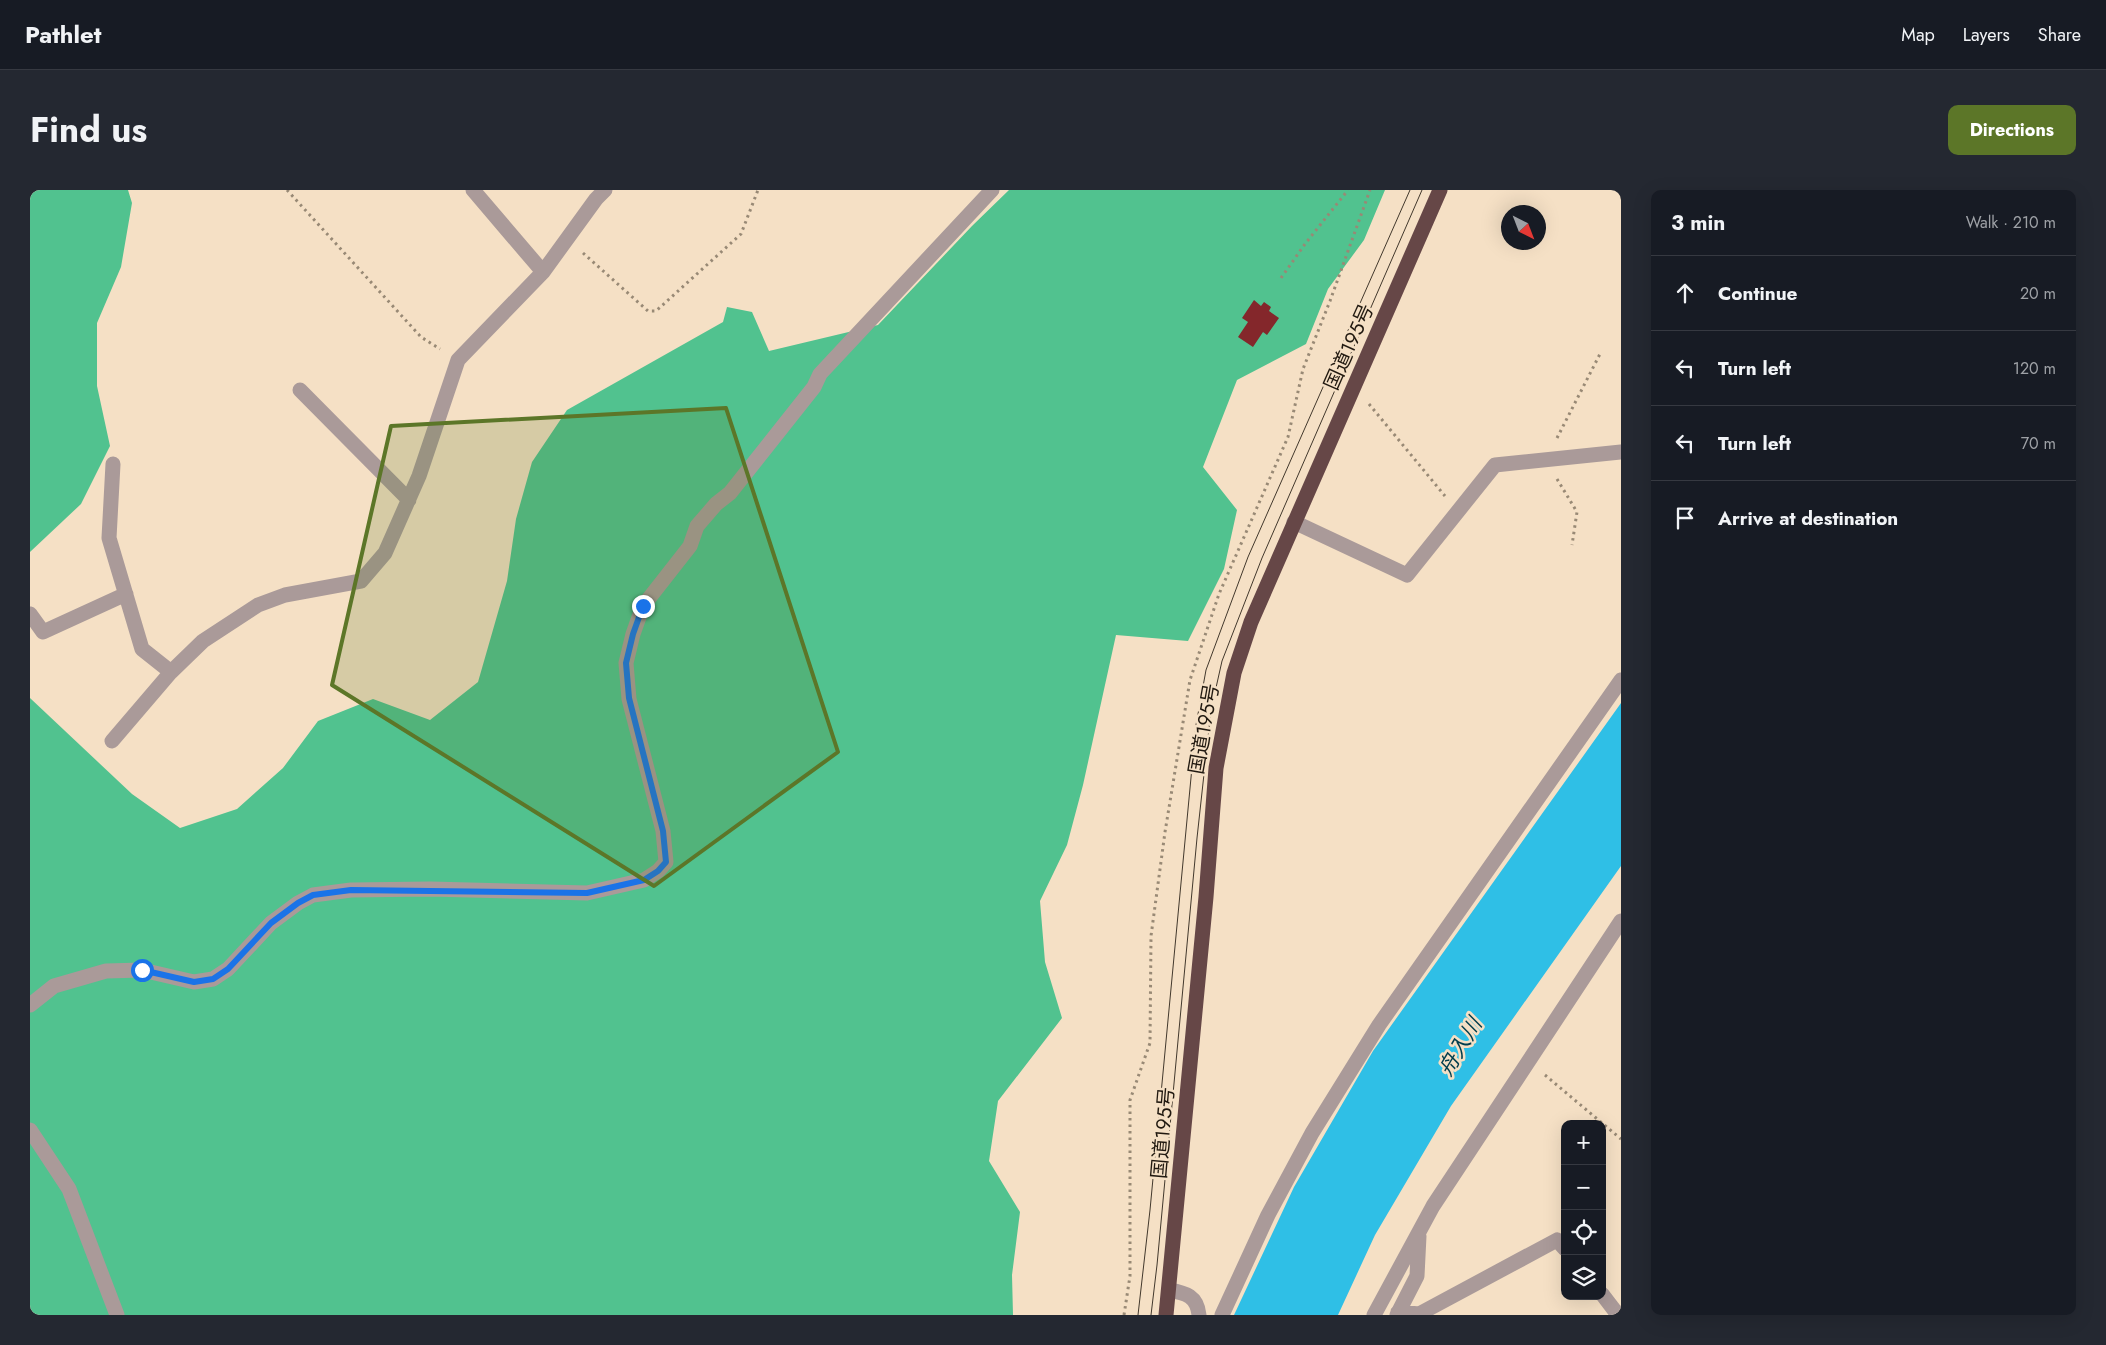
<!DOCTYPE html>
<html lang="en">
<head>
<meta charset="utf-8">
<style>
  body { margin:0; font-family:Jost,"Noto Sans JP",sans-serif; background:#242831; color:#f1f3f6 }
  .controls { position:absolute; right:15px; bottom:15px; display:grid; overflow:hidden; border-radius:10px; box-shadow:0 5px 20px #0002 }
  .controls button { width:45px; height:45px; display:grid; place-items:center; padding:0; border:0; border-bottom:1px solid #363941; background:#171b24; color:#f1f3f6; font:25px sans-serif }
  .compass { position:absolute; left:1471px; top:15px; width:45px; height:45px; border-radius:50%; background:#171b24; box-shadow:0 5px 20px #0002; rotate:138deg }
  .stop { position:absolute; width:15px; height:15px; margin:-11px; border:4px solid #1a73e8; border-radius:50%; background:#fff }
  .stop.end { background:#1a73e8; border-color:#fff; box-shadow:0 1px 5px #0008 }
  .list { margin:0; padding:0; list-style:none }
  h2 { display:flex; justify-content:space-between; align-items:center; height:65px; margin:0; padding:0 20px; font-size:21px }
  h2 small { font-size:16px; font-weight:400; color:#9ea1a6 }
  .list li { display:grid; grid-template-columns:32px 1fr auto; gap:15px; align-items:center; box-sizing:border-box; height:75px; padding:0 20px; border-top:1px solid #363941 }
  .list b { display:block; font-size:19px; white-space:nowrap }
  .list em { font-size:16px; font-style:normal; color:#9ea1a6 }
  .icon { flex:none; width:28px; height:28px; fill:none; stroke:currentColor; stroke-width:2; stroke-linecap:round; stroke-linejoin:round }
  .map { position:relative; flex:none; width:1591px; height:1125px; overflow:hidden; border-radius:10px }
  header { display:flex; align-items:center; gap:30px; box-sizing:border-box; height:70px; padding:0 25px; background:#171b24; border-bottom:1px solid #363941 }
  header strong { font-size:24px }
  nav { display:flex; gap:28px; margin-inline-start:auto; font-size:18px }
  .intro { display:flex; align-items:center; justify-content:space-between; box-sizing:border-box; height:120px; padding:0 30px }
  h1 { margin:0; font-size:35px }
  .button { padding:12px 22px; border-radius:10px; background:#5c7628; color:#fff; font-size:18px; font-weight:700 }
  main { display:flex; gap:30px; padding:0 30px }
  aside { flex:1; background:#171b24; border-radius:10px; box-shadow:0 5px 20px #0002 }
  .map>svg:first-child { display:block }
  .forest { fill:#51c28f }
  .water { fill:#2fbfe6 }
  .building { fill:#84272b }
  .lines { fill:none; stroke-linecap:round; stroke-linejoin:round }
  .path { stroke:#988975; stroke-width:3; stroke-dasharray:2.5 4; stroke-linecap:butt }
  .street { stroke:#aa9a99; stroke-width:15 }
  .highway { stroke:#664747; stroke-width:15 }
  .tram { stroke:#42382c; stroke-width:1 }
  .route { stroke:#1a73e8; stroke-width:6 }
  .marked { fill:#5c7628; fill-opacity:0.2; stroke:#5c7628; stroke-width:4; stroke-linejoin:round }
  .labels { text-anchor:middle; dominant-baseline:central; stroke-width:5; stroke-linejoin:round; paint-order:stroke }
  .street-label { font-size:20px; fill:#211910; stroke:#f5e0c5 }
  .water-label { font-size:21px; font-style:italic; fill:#003d4d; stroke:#f5e0c5 }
</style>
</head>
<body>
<header>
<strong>Pathlet</strong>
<nav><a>Map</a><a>Layers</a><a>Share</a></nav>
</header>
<div class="intro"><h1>Find us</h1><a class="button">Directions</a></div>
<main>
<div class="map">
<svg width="1591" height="1125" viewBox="0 0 1591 1125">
  <rect width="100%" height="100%" fill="#f5e0c5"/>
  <path class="forest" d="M 0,0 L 98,0 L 102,13 L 91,77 L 67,133 L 67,196 L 80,256 L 51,314 L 0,362 Z
    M 979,0 L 1355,0 L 1334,50 L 1298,99 L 1276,154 L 1207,190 L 1173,277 L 1207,320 L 1194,379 L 1158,451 L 1086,445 L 1053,595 L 1037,655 L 1010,711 L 1015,772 L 1032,828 L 968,911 L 959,971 L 990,1022 L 982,1085 L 983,1125 L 0,1125 L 0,508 L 102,604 L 150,638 L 207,619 L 253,578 L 288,531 L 343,509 L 400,530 L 448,492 L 477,391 L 486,329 L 502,272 L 537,220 L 693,132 L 697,117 L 722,122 L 739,161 L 848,135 L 942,36 Z"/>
  <path class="water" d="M 1591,513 L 1591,676 L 1421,916 L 1345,1045 L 1308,1125 L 1204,1125 L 1264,997 L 1343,861 Z"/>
  <path class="building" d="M 1224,110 L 1231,116 L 1234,112 L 1241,117 L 1239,121 L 1249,128 L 1237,145 L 1233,142 L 1223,157 L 1208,147 L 1218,132 L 1212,128 Z"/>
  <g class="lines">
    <path class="path" d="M 257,0 L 391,147 L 410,159
      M 553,63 L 618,121 L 626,121 L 711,44 L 728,0
      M 1251,88 L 1275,54 L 1318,0
      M 1339,214 L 1415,306
      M 1527,248 L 1571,162
      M 1527,289 L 1547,322 L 1542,355
      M 1515,885 L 1591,949
      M 1094,1125 L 1100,1086 L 1100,910 L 1120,853 L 1121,746 L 1135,642 L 1160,490 L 1189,404 L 1258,247 L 1273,179 L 1300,111 L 1340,0"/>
    <path class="street" d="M 443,0 L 513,82
      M 270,200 L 379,310
      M 83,274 L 79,348 L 112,459 L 141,482 L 173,451 L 228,415 L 255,405 L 331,391 L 355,363 L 389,286 L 428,170 L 513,82 L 566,9 L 575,0
      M 1264,332 L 1377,385 L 1465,275 L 1591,262
      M 0,424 L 13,442 L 96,404
      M 82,551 L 141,482
      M 0,815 L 24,796 L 76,781 L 112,780 L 164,792 L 183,789 L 198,779 L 241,733 L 268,713 L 283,705 L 321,700 L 400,699 L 557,703 L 614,690 L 628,681 L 636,672 L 633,641 L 599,509 L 596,473 L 603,444 L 613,416 L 660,356 L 667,336 L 686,314 L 700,303 L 784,197 L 790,184 L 962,0
      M 0,940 L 39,999 L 87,1125
      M 1139,1100 C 1156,1103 1167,1106 1169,1125
      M 1572,1104 L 1588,1125
      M 1368,1122 L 1389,1124 L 1527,1050 L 1535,1059
      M 1192,1125 L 1238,1025 L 1282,943 L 1349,835 L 1591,490
      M 1344,1125 L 1403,1016 L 1591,731
      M 1367,1125 L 1387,1086 L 1389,1046"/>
    <path class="highway" d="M 1136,1125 L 1176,707 L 1186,578 L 1204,483 L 1221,432 L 1410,0"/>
    <path class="tram" d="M 1108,1125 L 1120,1020 L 1166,535 L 1176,480 L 1218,367 L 1380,0
      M 1121,1125 L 1127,1075 L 1167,648 L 1181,520 L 1192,471 L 1232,368 L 1392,0"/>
  </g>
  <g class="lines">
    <path class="route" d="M 112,780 L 164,792 L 183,789 L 198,779 L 241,733 L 268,713 L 283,705 L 321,700 L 557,703 L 614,690 L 628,681 L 636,672 L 633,641 L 599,508 L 596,473 L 603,444 L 613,416"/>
  </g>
  <path class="marked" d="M 696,218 L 808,562 L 624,696 L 302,495 L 361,236 Z"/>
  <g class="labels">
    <g class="street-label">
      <text transform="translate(1319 157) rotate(-66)">国道195号</text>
      <text transform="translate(1174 539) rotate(-80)">国道195号</text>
      <text transform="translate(1133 943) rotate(-85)">国道195号</text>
    </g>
    <g class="water-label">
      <text transform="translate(1430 857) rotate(-59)">舟入川</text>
    </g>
  </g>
</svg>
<div class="controls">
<button>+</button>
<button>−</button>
<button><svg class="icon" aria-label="locate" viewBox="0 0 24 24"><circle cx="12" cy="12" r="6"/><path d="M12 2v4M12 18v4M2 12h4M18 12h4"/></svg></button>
<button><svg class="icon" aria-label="layers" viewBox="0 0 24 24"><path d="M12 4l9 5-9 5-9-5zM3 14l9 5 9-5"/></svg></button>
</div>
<svg class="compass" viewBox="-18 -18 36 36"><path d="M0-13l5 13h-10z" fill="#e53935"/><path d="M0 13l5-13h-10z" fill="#9ea1a6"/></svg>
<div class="stop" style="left:112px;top:780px"></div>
<div class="stop end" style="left:613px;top:416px"></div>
</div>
<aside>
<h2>3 min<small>Walk · 210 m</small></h2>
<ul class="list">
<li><svg class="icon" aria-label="ahead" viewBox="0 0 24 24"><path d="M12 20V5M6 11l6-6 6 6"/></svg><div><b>Continue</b></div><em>20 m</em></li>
<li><svg class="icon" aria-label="left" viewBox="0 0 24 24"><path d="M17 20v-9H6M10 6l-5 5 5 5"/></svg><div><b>Turn left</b></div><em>120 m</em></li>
<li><svg class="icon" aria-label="left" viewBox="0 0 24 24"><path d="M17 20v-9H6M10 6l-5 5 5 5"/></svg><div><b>Turn left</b></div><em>70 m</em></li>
<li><svg class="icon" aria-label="arrive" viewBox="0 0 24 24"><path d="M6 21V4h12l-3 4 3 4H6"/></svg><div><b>Arrive at destination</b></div></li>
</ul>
</aside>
</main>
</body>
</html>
